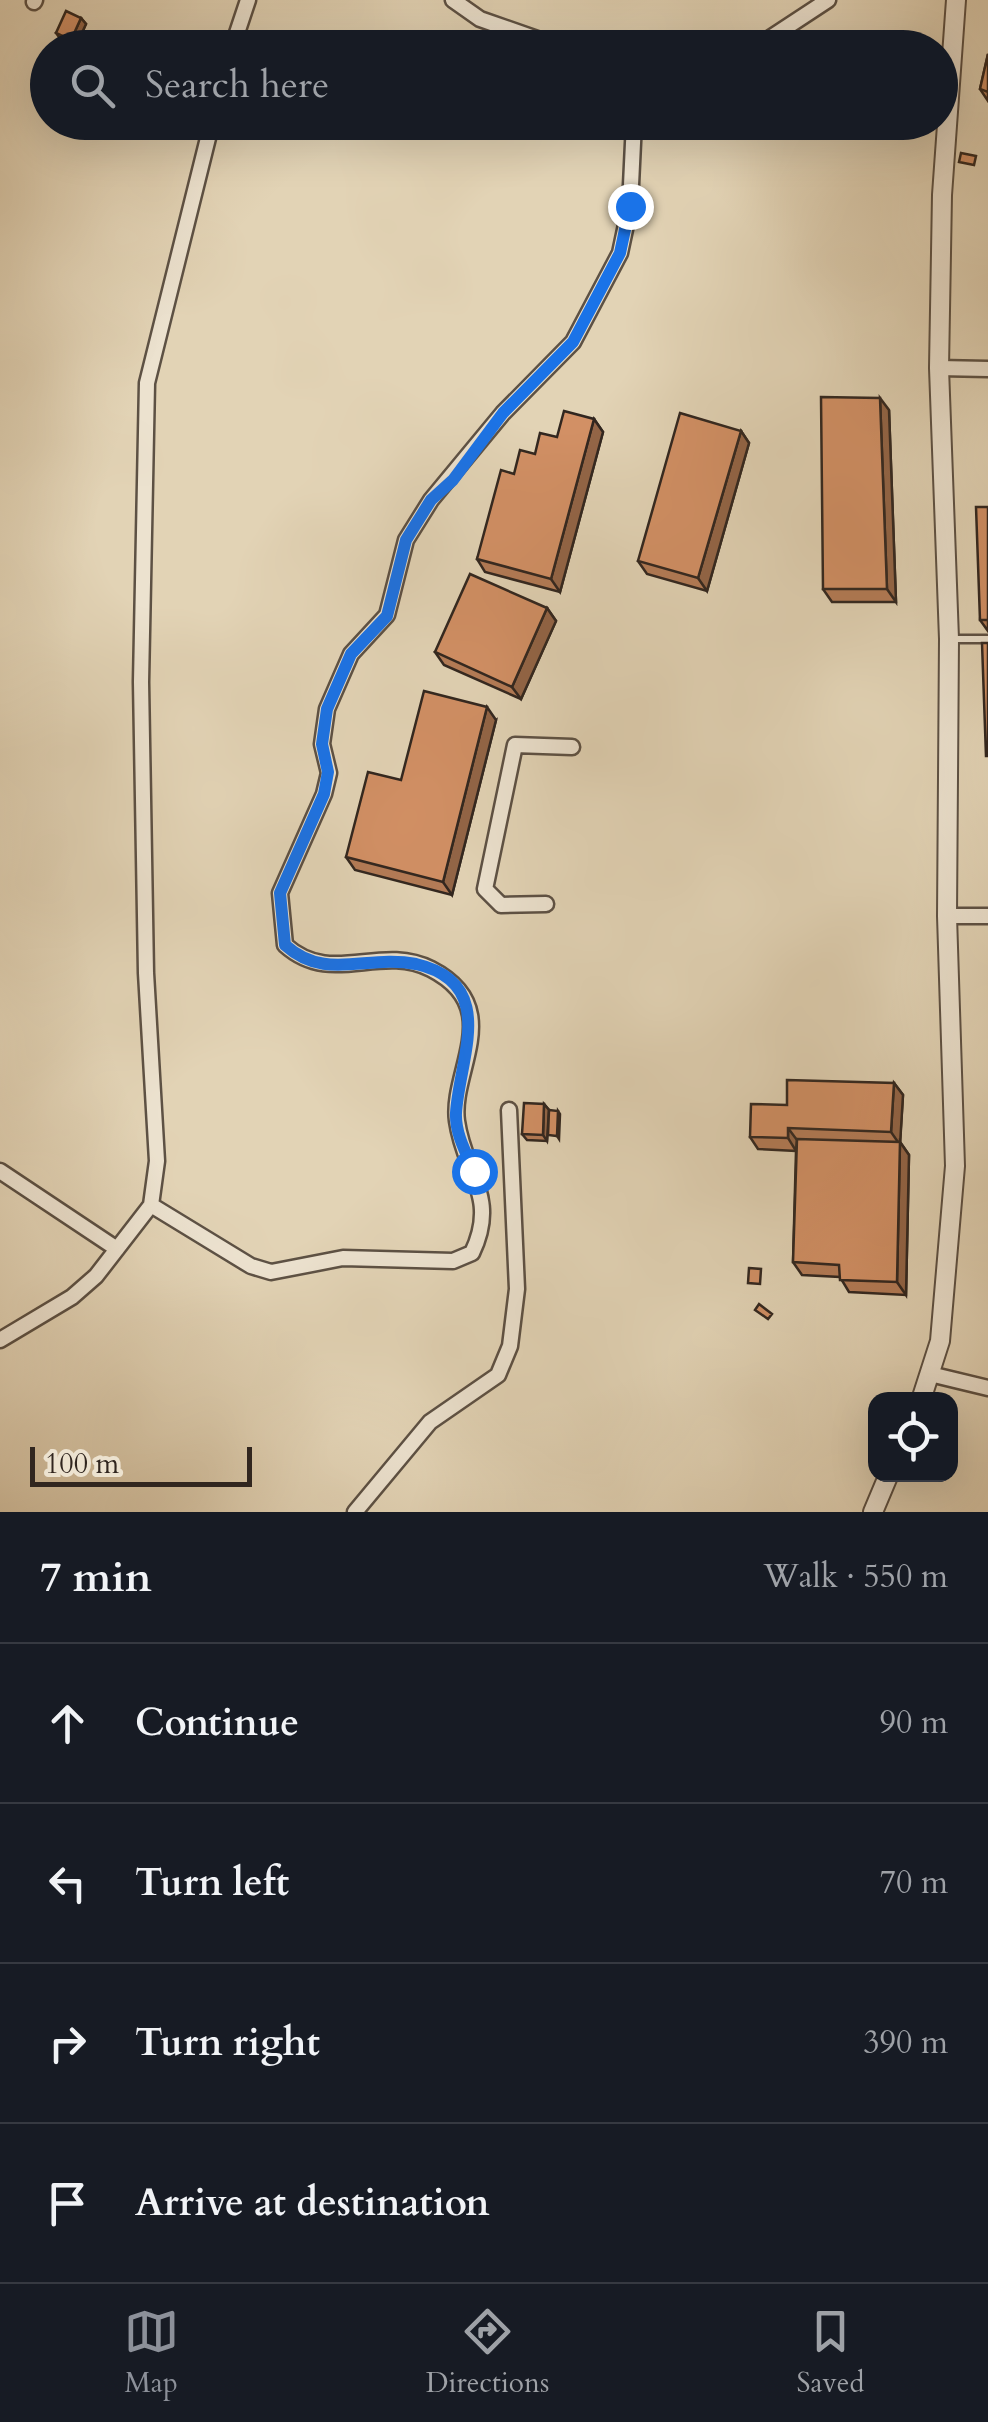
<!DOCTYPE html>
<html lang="en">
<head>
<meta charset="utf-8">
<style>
  body { margin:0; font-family:Cardo,serif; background:#242831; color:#f1f3f6 }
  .controls { position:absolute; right:30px; bottom:30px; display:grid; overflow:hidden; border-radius:20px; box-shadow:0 10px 40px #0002 }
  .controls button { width:90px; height:90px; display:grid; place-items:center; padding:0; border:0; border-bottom:2px solid #363941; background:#171b24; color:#f1f3f6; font:50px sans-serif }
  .scale { position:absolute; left:30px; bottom:25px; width:222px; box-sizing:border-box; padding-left:10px; border:5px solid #31261f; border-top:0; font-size:28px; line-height:35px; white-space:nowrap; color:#31261f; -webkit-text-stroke:8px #ece2cf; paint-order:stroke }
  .stop { position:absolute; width:30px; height:30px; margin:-22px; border:8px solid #1a73e8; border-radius:50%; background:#fff }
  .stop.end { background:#1a73e8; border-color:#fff; box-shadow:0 2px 10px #0008 }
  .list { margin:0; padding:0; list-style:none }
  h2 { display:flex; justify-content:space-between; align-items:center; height:130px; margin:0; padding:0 40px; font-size:42px }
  h2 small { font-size:32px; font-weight:400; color:#9ea1a6 }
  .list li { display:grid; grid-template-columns:65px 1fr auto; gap:30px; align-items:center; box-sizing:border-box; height:160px; padding:0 40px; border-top:2px solid #363941 }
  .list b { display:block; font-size:38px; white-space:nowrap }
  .list em { font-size:32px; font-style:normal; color:#9ea1a6 }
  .icon { flex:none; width:55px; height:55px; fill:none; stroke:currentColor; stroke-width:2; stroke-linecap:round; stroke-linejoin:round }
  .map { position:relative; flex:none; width:988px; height:1512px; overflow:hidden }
  .search { position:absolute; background:#171b24; box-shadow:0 10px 40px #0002; left:30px; right:30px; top:30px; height:110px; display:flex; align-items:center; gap:25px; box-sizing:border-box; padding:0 35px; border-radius:55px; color:#9ea1a6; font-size:38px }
  .sheet { height:770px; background:#171b24 }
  nav { display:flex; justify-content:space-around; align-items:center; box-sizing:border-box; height:140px; border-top:2px solid #363941; background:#171b24; font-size:28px; color:#9ea1a6 }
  nav a { display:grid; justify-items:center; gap:5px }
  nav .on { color:#8c9099 }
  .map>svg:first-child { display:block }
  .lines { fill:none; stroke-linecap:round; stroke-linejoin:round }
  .service-casing { stroke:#5d5144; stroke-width:11 }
  .minor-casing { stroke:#5d5144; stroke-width:19 }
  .tertiary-casing { stroke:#5d5144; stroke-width:22 }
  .service { stroke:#ece2cf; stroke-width:6 }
  .minor { stroke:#ece2cf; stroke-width:14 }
  .tertiary { stroke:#ece2cf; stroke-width:18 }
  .wall { fill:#b57c57; stroke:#31261f; stroke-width:2.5 }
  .shaded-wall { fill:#936547; stroke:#31261f; stroke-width:2.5 }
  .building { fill:#d29065; stroke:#31261f; stroke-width:2.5 }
  .route { stroke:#1a73e8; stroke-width:12 }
</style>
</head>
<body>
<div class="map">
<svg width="988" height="1512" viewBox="0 0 988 1512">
  <rect width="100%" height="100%" fill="#e2d3b5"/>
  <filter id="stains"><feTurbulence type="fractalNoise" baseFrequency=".002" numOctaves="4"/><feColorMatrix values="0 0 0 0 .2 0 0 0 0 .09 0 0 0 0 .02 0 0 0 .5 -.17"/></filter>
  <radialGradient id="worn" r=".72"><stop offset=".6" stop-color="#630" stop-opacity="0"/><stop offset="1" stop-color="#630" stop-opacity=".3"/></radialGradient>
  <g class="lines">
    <g class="service-casing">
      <path id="service" d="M 949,639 L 988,639"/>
    </g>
    <g class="minor-casing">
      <path id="minor" d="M 453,0 L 480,19 L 563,48
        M 34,2 L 35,0
        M 232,48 L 248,0
        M 755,48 L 828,0
        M 939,368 L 988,369
        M 546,904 L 501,905 L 485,889 L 515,745 L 572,747
        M 947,916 L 988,916
        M 0,1171 L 117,1249
        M 151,1205 L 251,1266 L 271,1272 L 343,1258 L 453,1261 L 472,1253 C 499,1197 464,1173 457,1121 C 450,1071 507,1008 431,969 C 379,943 332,987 285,945 L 280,893 L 324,794 L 329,773 L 322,744 L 327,709 L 351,654 L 387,615 L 406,540 L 431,500 L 503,413 L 573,342 L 620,253 L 630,206 L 634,122
        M 0,1340 L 72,1297 L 96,1276 L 151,1205 L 157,1161 L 146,973 L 141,682 L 147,383 L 212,122
        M 930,1374 L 988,1388
        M 355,1512 L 430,1422 L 498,1375 L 510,1346 L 517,1289 L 509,1110"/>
    </g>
    <g class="tertiary-casing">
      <path id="tertiary" d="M 921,1400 L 940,1341 L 955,1166 L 947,916 L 949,639 L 939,368 L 942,195 L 956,0
        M 873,1512 L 889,1474"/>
    </g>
    <use href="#service" class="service"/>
    <use href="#minor" class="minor"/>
    <use href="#tertiary" class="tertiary"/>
  </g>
  <path class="wall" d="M 81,18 L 86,24 L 76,46 L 61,40 L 56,33 Z
    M 988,54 L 988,101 L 980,89 Z
    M 889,410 L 896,602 L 832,602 L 823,589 Z
    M 594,419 L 603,432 L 560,592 L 485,572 L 477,559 L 514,474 L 535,454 L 557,437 Z
    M 741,431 L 749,443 L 707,591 L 647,574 L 638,561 Z
    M 988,507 L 988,631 L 980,620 Z
    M 547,608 L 556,621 L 521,699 L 444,665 L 435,652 Z
    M 496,720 L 452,895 L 355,870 L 346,857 L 401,780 Z
    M 894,1083 L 903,1095 L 900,1142 L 909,1155 L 906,1295 L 849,1292 L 840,1277 L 802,1275 L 793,1262 L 796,1151 L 758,1149 L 750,1137 L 787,1105 Z
    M 544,1104 L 549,1110 L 547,1141 L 527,1140 L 522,1134 Z"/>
  <path class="shaded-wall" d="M 81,18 L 86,24 L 76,46 L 71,40 Z
    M 880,398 L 889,410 L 896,602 L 887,589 Z
    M 594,419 L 603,432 L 560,592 L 551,579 Z
    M 741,431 L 749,443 L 707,591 L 698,578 Z
    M 547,608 L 556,621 L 521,699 L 512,687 Z
    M 487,707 L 496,720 L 452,895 L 443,882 Z
    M 894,1083 L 903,1095 L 900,1145 L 891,1132 Z
    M 544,1104 L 549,1110 L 547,1141 L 543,1135 Z
    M 558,1111 L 560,1114 L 559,1139 L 557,1136 Z
    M 788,1128 L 797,1140 L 796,1151 L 788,1138 Z
    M 900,1142 L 909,1155 L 906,1295 L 897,1282 Z"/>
  <path class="building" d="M 66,11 L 81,18 L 71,40 L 56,33 Z
    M 988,54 L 988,92 L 980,89 Z
    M 961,153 L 976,156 L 974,165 L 959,162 Z
    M 821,397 L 880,398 L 887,589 L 823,589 Z
    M 564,411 L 594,419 L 551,579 L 477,559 L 501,470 L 514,474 L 520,450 L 535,454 L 540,433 L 557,437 Z
    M 680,413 L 741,431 L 698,578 L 638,561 Z
    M 976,507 L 988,507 L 988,620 L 980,620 Z
    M 470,574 L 547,608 L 512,687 L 435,652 Z
    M 982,643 L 988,643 L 988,756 L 986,756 Z
    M 424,691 L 487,707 L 443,882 L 346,857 L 368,772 L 401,780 Z
    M 787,1080 L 894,1083 L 891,1132 L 788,1128 L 788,1138 L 750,1137 L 751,1104 L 787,1105 Z
    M 524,1103 L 544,1104 L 543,1135 L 522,1134 Z
    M 549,1110 L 558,1111 L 557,1136 L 548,1135 Z
    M 797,1139 L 900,1142 L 897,1282 L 840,1280 L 839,1265 L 793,1262 Z
    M 749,1268 L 761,1269 L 760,1284 L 748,1283 Z
    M 759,1304 L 772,1314 L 768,1319 L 755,1310 Z"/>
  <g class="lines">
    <path class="route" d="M 474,1171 C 466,1153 455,1133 456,1113 C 459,1059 499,983 416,964 C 366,954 326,982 285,945 L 280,893 L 324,794 L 328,772 L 322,744 L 327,709 L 351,654 L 387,616 L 406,540 L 431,500 L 453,480 L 503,413 L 573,342 L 620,253 L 630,206"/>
  </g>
  <rect width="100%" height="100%" filter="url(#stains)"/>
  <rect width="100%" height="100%" fill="url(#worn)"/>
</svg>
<div class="controls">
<button><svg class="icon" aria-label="locate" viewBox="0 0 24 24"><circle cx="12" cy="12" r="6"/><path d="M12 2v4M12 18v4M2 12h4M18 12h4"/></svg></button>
</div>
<div class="scale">100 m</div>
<div class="stop" style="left:474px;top:1171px"></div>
<div class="stop end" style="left:630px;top:206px"></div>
<div class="search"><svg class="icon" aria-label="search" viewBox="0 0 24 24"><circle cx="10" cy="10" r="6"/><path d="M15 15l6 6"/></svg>Search here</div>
</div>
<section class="sheet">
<h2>7 min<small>Walk · 550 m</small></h2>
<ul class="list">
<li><svg class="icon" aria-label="ahead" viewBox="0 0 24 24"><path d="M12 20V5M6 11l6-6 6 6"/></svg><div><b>Continue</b></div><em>90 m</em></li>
<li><svg class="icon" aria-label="left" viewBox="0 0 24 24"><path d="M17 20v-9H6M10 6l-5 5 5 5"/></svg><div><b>Turn left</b></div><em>70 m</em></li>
<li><svg class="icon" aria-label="right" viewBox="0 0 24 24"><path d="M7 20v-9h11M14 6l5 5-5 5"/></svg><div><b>Turn right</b></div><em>390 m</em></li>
<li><svg class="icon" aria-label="arrive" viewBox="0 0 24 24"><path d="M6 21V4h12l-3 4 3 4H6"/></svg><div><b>Arrive at destination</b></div></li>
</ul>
</section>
<nav>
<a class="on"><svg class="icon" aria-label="map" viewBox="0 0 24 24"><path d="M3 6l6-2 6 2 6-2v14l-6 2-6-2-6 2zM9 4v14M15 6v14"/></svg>Map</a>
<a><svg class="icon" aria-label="directions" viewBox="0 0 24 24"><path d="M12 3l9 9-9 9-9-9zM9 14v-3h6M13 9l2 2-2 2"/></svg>Directions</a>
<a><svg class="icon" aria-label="saved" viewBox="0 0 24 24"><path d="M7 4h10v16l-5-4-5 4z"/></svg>Saved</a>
</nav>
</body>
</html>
